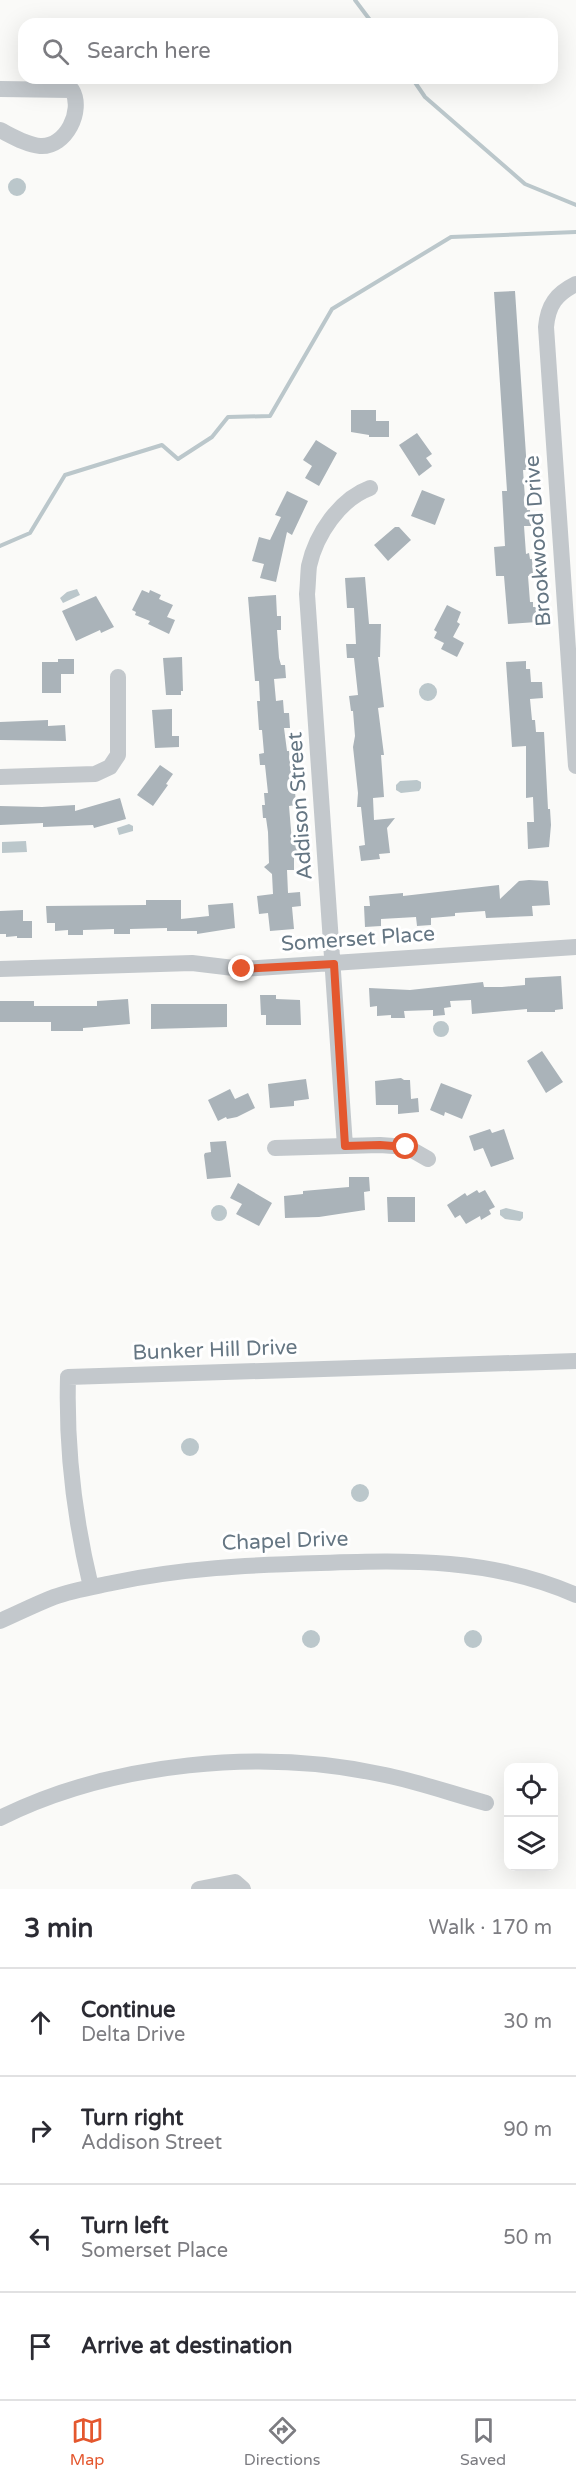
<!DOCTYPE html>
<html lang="en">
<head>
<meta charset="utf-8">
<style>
  body { margin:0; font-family:"Varela Round",sans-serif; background:#f7f7f7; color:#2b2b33 }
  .controls { position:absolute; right:18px; bottom:18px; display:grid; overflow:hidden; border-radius:12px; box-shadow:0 6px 24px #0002 }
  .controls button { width:54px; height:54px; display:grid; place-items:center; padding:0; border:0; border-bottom:2px solid #e1e1e2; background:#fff; color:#2b2b33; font:30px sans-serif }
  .stop { position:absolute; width:18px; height:18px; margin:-14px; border:4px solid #e4572e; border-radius:50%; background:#fff }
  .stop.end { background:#e4572e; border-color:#fff; box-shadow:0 2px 6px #0008 }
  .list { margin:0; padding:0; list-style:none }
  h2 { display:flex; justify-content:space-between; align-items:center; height:78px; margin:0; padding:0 24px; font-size:26px }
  h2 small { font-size:20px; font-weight:400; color:#7c7c81 }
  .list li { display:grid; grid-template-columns:39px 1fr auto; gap:18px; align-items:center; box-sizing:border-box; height:108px; padding:0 24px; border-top:2px solid #e1e1e2 }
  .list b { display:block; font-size:22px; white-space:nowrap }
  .list p { margin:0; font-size:20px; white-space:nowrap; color:#7c7c81 }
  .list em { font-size:20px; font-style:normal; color:#7c7c81 }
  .icon { flex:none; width:33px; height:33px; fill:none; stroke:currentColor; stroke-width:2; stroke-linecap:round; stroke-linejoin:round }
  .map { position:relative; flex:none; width:576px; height:1889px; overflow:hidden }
  .search { position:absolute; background:#fff; box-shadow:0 6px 24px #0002; left:18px; right:18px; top:18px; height:66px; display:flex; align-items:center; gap:15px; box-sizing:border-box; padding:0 21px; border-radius:18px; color:#7c7c81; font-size:22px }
  .sheet { height:510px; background:#fff }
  nav { display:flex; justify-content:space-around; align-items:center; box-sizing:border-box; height:84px; border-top:2px solid #e1e1e2; background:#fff; font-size:16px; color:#7c7c81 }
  nav a { display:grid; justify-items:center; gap:3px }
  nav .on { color:#e4572e }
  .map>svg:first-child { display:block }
  .water { fill:#bbc7cb }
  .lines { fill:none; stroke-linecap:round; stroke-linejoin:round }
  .stream { stroke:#bbc7cb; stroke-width:4 }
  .building { fill:#aab3b9 }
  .minor { stroke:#c3c8cc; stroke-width:16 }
  .route { stroke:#e4572e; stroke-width:8 }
  .labels { text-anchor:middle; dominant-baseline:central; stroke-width:6; stroke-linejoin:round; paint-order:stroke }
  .street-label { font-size:21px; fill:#657683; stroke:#fff }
</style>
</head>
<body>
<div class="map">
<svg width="576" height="1889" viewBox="0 0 576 1889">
  <rect width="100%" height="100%" fill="#fafaf8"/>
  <path class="water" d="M8 187a9 9 0 1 1 18 0a9 9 0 1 1-18 0Z
    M 77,589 L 80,595 L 63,603 L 60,598 L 67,592 Z
    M419 692a9 9 0 1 1 18 0a9 9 0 1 1-18 0Z
    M 417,780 L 421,782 L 421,788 L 419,791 L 401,793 L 396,790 L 396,785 L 400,781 Z
    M 129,824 L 133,826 L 133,831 L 119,835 L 117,828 Z
    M 26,841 L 27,852 L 2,853 L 2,842 Z
    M433 1029a8 8 0 1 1 16 0a8 8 0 1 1-16 0Z
    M211 1213a8 8 0 1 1 16 0a8 8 0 1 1-16 0Z
    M 506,1208 L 523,1212 L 523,1218 L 520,1221 L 505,1219 L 500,1215 L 500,1210 Z
    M181 1447a9 9 0 1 1 18 0a9 9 0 1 1-18 0Z
    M351 1493a9 9 0 1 1 18 0a9 9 0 1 1-18 0Z
    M302 1639a9 9 0 1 1 18 0a9 9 0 1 1-18 0Z
    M464 1639a9 9 0 1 1 18 0a9 9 0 1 1-18 0Z"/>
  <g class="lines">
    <path class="stream" d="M 355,0 L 373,24
      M 412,78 L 425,97 L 525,184 L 576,205
      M 0,546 L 30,533 L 65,475 L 162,445 L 178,459 L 212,437 L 228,417 L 270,416 L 332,309 L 451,237 L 576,232"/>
  </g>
  <path class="building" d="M 515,291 L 527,470 L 523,470 L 525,498 L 527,510 L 530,510 L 531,526 L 524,526 L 526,554 L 529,553 L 530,559 L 532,559 L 533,575 L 528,576 L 530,602 L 533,602 L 533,607 L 536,607 L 537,622 L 508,624 L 504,576 L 496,576 L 494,547 L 505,546 L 502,491 L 507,491 L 494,292 Z
    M 351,410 L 376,410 L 376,421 L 389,421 L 389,437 L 369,437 L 369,435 L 351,432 Z
    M 417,433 L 432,454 L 426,458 L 432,466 L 419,476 L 399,445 Z
    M 316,440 L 337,453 L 319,486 L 305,478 L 312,466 L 303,460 Z
    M 422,490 L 445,499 L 435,525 L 411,516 Z
    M 287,491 L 308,501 L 292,535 L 287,532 L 276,582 L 260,578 L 264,564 L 252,561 L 259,537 L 270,540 L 281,517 L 275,515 Z
    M 395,527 L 399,527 L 411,540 L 388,561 L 374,545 Z
    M 365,577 L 369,624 L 381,624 L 380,657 L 378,657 L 384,707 L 378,708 L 384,755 L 381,755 L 384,797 L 373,798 L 374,820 L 395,818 L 387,828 L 390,853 L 379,854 L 380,859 L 361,861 L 359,846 L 365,845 L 361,807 L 357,807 L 358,793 L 353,747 L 355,736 L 353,711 L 351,711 L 349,696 L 358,695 L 354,658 L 347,658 L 346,644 L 356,644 L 354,608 L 347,608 L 345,578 Z
    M 142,590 L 149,593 L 150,590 L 161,595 L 159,599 L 173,605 L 167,617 L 175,620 L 169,634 L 148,624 L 150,621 L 135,615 L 136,612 L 132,610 Z
    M 276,595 L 277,616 L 281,616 L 281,630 L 277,630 L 279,658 L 281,665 L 285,665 L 286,678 L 274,679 L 276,701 L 283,700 L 284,713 L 289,713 L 290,728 L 284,728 L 287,751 L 289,751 L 290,763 L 293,763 L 296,805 L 289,806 L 292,842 L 299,842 L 299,857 L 294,857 L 294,870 L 287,870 L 288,893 L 300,892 L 301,906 L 292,907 L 294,929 L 270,931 L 268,913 L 259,914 L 257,896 L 273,894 L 272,874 L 264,867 L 269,863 L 268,832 L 266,818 L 263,818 L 262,805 L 265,805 L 264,793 L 268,793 L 265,765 L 260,765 L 259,754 L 264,753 L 262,730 L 259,730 L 257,701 L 260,701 L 259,681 L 255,681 L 248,597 Z
    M 96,596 L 114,627 L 101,633 L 100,630 L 76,641 L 62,611 Z
    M 447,605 L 461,612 L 457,622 L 460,624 L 453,637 L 464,643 L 457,657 L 441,649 L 444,643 L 434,638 L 437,632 L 434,630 Z
    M 182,657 L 183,691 L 181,691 L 181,695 L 166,695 L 163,658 Z
    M 58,659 L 74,659 L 74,674 L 61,674 L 61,693 L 42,693 L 42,662 L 58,662 Z
    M 526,661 L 526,669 L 530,669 L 531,682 L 542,682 L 543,698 L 530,699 L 532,720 L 535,720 L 536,732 L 544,732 L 548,809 L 550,809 L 551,825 L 549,847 L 528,849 L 527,822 L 534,822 L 533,797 L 526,798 L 526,746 L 512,747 L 506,662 Z
    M 172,709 L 172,736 L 179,736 L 179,747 L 155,748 L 152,710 Z
    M 48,720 L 48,726 L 65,725 L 66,741 L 0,740 L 0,722 Z
    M 160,765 L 173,774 L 166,784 L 168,785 L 153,806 L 137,795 Z
    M 120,798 L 126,819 L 94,828 L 93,825 L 43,827 L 43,823 L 0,825 L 0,806 L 42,807 L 75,805 L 75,811 Z
    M 529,880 L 548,881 L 550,905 L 532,906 L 533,916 L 486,918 L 485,911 L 455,913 L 455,916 L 431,918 L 431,925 L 417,926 L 416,917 L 381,919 L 381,926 L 365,927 L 364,906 L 370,906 L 369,896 L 403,893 L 403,896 L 499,885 L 500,899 L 519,881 Z
    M 146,900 L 181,900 L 181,919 L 209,916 L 208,905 L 233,903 L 235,928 L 197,934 L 197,931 L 167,931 L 167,928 L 130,929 L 130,934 L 114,934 L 114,929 L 83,930 L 83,935 L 68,935 L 68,930 L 55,931 L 55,923 L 47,923 L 46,906 L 146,905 Z
    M 23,910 L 23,921 L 32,921 L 32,938 L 17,938 L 17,936 L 6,937 L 6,934 L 0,934 L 0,911 Z
    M 561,976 L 563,1009 L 555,1010 L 555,1012 L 527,1012 L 527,1009 L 472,1014 L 471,1000 L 450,1001 L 451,1007 L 444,1008 L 445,1015 L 433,1016 L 433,1010 L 404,1011 L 405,1018 L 391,1018 L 391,1015 L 377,1016 L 377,1006 L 370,1007 L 369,988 L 410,990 L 483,982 L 484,987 L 502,987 L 525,985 L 525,978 Z
    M 260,995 L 276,995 L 276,999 L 300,1000 L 301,1025 L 266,1025 L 266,1015 L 261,1015 Z
    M 128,999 L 130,1024 L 83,1028 L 83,1031 L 51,1031 L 51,1022 L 0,1022 L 0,1001 L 34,1001 L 34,1006 L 97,1006 L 97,1001 Z
    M 151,1004 L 227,1004 L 227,1027 L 151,1029 Z
    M 542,1051 L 563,1082 L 546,1093 L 527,1061 Z
    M 401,1078 L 404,1080 L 410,1080 L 411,1099 L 418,1098 L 419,1112 L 398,1114 L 398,1105 L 376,1105 L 375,1081 Z
    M 306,1079 L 309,1099 L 294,1101 L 294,1106 L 270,1108 L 268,1084 Z
    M 441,1083 L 472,1095 L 462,1119 L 445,1112 L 444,1116 L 430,1110 Z
    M 230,1089 L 235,1099 L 248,1093 L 255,1108 L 237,1117 L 227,1119 L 226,1117 L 218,1121 L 208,1100 Z
    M 490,1129 L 492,1133 L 504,1129 L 514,1159 L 491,1167 L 483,1148 L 474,1151 L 469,1136 Z
    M 226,1141 L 231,1177 L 207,1179 L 204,1155 L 205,1153 L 211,1152 L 210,1142 Z
    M 349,1177 L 369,1177 L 370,1191 L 364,1192 L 365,1210 L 319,1217 L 285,1218 L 284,1196 L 303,1194 L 303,1191 L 349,1187 Z
    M 238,1183 L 272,1203 L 259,1226 L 236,1214 L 242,1204 L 230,1198 Z
    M 477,1190 L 479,1193 L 485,1190 L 495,1207 L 489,1210 L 491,1214 L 481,1220 L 480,1216 L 466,1224 L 460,1215 L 455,1218 L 447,1205 L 465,1193 L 467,1196 Z
    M 387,1197 L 415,1197 L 415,1222 L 388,1222 Z"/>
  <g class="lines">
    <path class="minor" d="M 0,89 L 72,90 C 84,110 66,148 40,146 C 27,145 12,136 0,130
      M 576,284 C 556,294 548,305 546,327 L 576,766
      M 0,777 L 95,774 L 110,767 L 118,755 L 118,677
      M 0,969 L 192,963 L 242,969 L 576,947
      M 345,1146 L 307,594 C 308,585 308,575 309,566 C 316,534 340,499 370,488
      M 275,1148 L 380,1145 L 407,1147 L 428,1159
      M 91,1587 C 74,1517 66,1449 68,1377 L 576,1361
      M 0,1621 C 18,1613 36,1604 54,1597 C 73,1590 93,1587 112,1583 C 181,1568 250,1565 320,1563 C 408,1560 493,1558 576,1595
      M 0,1818 C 113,1762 262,1748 385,1775 C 419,1782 453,1794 486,1803
      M 199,1889 L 235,1882 L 243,1889"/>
  </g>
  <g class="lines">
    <path class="route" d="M 242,969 L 334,964 L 345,1146 L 380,1145 L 406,1147"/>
  </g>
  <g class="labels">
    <g class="street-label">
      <text transform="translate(538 541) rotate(-94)">Brookwood Drive</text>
      <text transform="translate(300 806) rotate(-94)">Addison Street</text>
      <text transform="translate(358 939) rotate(-4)">Somerset Place</text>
      <text transform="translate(215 1350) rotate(-2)">Bunker Hill Drive</text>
      <text transform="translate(285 1541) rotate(-2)">Chapel Drive</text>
    </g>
  </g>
</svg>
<div class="controls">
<button><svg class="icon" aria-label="locate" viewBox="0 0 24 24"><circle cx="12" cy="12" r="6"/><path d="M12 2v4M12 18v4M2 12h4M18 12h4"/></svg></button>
<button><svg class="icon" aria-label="layers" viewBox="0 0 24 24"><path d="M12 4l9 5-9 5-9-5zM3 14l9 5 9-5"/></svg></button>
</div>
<div class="stop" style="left:406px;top:1147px"></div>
<div class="stop end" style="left:242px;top:969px"></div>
<div class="search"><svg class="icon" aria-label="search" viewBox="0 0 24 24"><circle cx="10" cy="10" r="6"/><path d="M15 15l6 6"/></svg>Search here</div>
</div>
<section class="sheet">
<h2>3 min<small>Walk · 170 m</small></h2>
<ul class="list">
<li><svg class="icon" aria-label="ahead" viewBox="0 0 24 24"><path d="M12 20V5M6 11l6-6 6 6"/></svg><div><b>Continue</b><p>Delta Drive</p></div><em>30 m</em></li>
<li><svg class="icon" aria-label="right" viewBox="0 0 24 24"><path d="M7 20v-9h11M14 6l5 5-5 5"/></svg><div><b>Turn right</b><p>Addison Street</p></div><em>90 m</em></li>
<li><svg class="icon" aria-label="left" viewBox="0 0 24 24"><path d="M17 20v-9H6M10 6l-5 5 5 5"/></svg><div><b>Turn left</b><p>Somerset Place</p></div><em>50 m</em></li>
<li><svg class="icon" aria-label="arrive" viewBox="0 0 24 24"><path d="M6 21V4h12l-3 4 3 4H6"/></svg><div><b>Arrive at destination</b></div></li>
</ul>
</section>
<nav>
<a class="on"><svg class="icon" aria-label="map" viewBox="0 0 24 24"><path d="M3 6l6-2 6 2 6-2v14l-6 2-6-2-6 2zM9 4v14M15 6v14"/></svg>Map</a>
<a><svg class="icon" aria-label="directions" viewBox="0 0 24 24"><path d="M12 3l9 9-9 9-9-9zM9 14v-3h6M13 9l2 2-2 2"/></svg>Directions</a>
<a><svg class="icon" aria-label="saved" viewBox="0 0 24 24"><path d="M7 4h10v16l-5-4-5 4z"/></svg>Saved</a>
</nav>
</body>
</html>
